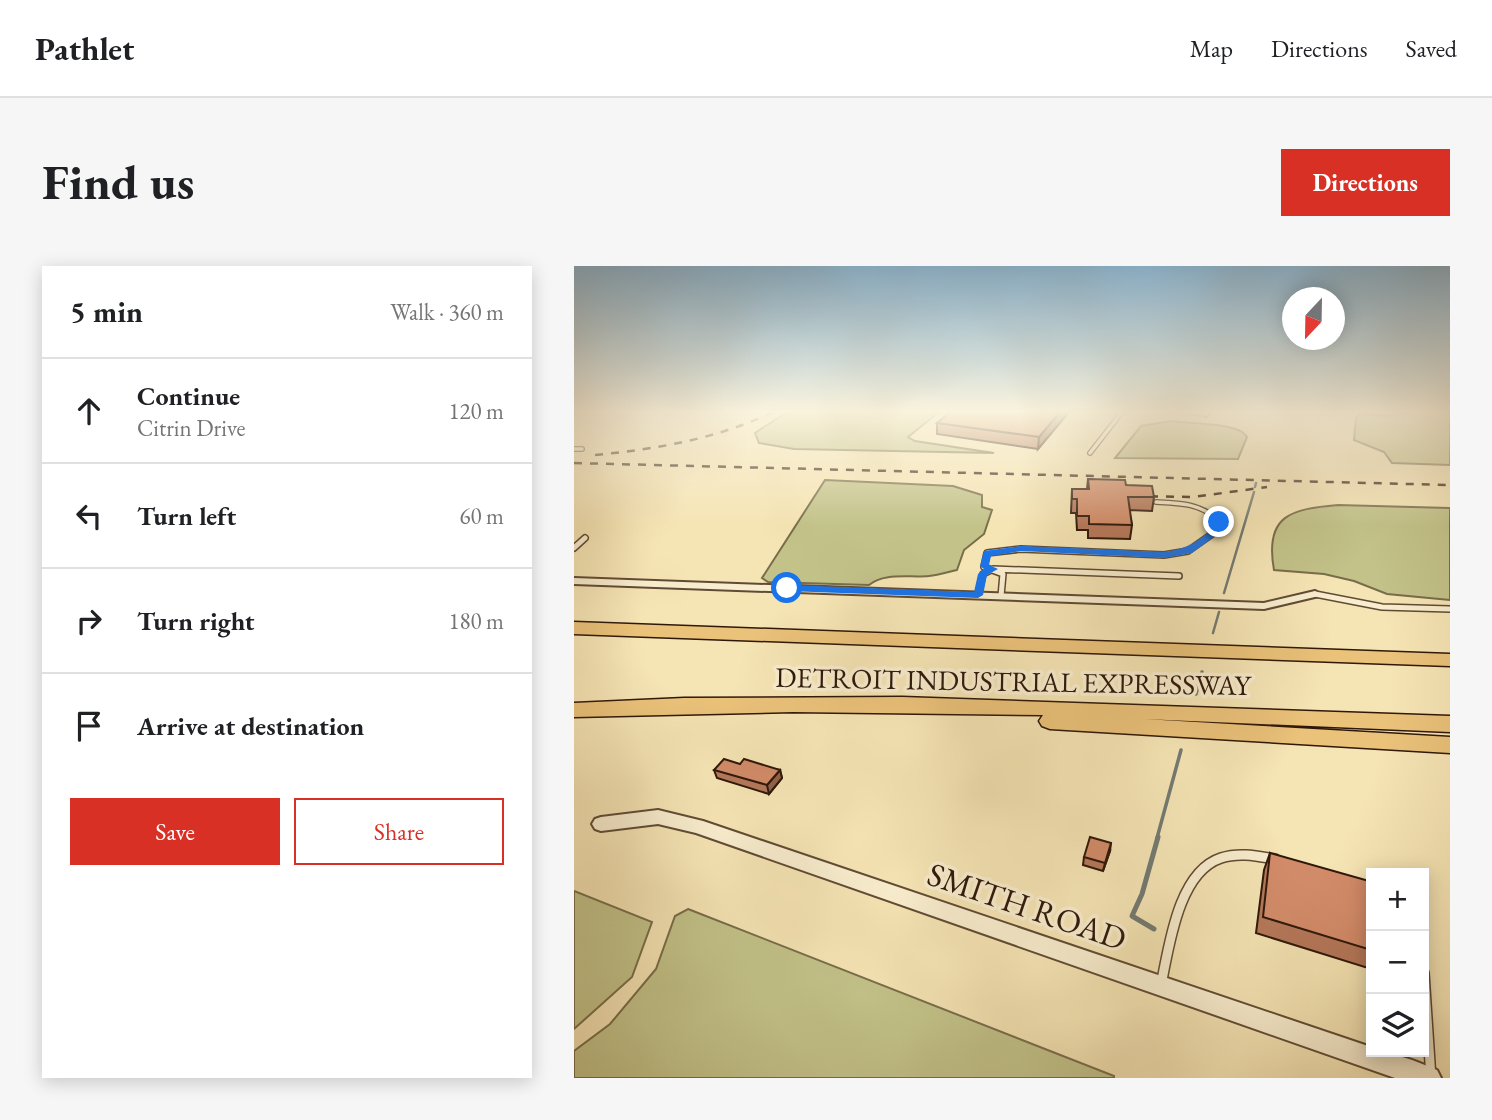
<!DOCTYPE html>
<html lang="en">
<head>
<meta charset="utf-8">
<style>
  body { margin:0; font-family:"EB Garamond",serif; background:#f6f6f6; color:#202124 }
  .controls { position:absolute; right:21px; bottom:21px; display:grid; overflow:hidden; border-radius:0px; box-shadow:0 4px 18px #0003 }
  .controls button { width:63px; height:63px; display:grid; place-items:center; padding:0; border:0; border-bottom:2px solid #e0e0e0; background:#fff; color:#202124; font:35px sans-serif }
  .compass { position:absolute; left:708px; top:21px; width:63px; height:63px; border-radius:50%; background:#fff; box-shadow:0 4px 18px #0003; rotate:202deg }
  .stop { position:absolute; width:21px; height:21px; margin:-16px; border:5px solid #1a73e8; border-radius:50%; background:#fff }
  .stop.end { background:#1a73e8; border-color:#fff; box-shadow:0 2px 7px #0008 }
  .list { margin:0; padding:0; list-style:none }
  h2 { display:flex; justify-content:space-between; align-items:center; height:91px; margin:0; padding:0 28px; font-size:30px }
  h2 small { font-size:23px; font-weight:400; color:#757577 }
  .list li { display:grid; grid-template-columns:46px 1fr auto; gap:21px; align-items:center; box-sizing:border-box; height:105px; padding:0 28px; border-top:2px solid #e0e0e0 }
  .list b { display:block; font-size:26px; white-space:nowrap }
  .list p { margin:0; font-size:23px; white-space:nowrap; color:#757577 }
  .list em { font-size:23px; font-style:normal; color:#757577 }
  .actions { display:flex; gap:14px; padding:21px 28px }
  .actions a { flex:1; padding:16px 0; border:2px solid #d93025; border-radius:0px; text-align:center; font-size:24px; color:#d93025 }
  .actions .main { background:#d93025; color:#fff }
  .icon { flex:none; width:38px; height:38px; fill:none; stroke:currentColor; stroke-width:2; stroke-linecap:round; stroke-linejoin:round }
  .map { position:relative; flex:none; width:876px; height:812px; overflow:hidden; border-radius:0px }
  header { display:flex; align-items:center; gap:42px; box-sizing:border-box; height:98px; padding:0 35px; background:#fff; border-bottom:2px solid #e0e0e0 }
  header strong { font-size:33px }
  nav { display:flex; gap:38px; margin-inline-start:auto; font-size:24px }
  .intro { display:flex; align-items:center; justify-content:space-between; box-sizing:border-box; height:168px; padding:0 42px }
  h1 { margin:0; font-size:49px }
  .button { padding:18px 32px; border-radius:0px; background:#d93025; color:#fff; font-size:24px; font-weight:700 }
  main { display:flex; gap:42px; padding:0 42px }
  aside { flex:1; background:#fff; border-radius:0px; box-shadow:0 4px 18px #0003 }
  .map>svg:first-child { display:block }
  .green { fill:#c2c289; stroke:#786d4a; stroke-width:2 }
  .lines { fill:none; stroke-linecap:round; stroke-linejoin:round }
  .stream-far2 { stroke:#737a72; stroke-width:2.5 }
  .stream-far1 { stroke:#737a72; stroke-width:3.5 }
  .stream { stroke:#737a72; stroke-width:5 }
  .service-far2-casing { stroke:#604b34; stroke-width:6 }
  .service-far1-casing { stroke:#604b34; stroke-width:8 }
  .service-casing { stroke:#604b34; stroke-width:12 }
  .minor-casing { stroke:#604b34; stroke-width:4 }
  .tertiary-casing { stroke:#604b34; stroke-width:4 }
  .motorway-casing { stroke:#2f180a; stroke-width:3 }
  .service-far2 { stroke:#f8edce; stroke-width:3.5 }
  .service-far1 { stroke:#f8edce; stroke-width:5 }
  .service { stroke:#f8edce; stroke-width:9 }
  .minor { fill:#f8edce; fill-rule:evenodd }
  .tertiary { fill:#f8edce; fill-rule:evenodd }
  .motorway { fill:#eac27a; fill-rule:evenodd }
  .rail { stroke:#2f180a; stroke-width:2.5; stroke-dasharray:8 8; stroke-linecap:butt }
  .wall { fill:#b5785a; stroke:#2f180a; stroke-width:2 }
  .shaded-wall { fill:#93614a; stroke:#2f180a; stroke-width:2 }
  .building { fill:#d28b69; stroke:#2f180a; stroke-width:2 }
  .route { fill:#1a73e8 }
  .labels { text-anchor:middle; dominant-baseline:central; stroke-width:7; stroke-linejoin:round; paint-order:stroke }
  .street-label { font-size:28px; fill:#2f180a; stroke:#f8edce }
  .near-street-label { font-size:33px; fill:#2f180a; stroke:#f8edce }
</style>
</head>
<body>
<header>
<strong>Pathlet</strong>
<nav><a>Map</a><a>Directions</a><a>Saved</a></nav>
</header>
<div class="intro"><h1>Find us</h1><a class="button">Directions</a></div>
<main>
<aside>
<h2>5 min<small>Walk · 360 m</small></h2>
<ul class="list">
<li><svg class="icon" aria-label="ahead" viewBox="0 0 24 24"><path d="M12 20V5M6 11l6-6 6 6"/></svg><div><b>Continue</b><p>Citrin Drive</p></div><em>120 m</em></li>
<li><svg class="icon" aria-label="left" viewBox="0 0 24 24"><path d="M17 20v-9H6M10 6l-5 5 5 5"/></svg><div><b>Turn left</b></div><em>60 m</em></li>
<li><svg class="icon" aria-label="right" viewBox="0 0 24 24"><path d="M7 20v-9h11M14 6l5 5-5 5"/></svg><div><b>Turn right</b></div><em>180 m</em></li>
<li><svg class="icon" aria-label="arrive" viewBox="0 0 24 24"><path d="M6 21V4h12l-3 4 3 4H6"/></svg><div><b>Arrive at destination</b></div></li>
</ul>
<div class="actions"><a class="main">Save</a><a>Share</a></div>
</aside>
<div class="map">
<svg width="876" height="812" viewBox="0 0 876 812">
  <rect width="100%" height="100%" fill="#f5e4b4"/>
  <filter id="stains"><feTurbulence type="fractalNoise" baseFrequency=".00286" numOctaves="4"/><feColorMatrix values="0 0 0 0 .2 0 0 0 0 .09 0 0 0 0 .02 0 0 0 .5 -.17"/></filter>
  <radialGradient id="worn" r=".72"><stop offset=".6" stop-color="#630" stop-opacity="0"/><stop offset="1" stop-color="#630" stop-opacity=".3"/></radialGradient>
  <path class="green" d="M 213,146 L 365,146 L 334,171 L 341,175 L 420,187 L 220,183 L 185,177 L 181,167 Z
    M 821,146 L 876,146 L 876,199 L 818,197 L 810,186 L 780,174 L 782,152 L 787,148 L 819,150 Z
    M 597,155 C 614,158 665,156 673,171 L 664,193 L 541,192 L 567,160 Z
    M 251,214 L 379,220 L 408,229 L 408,241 L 418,244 L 410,268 L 390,284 L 383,304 C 374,306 364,309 355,310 C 336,312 310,306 295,319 L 194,316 L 188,312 Z
    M 764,239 L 876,242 L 876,334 L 813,328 L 780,315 L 750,308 L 700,304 C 690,249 717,243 764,239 Z
    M 0,625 L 78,656 L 58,711 L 0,763 Z
    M 114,643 L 540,810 L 540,812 L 0,812 L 0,785 L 36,758 L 82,703 L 101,650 Z"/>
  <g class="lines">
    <path class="stream-far2" d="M 681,221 L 682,217
      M 650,327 L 680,226
      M 639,367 L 645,346"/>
    <path class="stream-far1" d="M 622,428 L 628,406
      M 583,572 L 607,484"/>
    <path class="stream" d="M 580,663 L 558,650 L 568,628 L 584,571"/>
    <g class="service-far2-casing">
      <path id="service-far2" d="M 616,146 L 632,148
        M 0,183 L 8,183
        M 516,187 L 548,146
        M 582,236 C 603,237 625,237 641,252"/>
    </g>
    <g class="service-far1-casing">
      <path id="service-far1" d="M 0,282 L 11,272
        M 741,328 L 808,341 L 876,343
        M 404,329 L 409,308 L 419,303 L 605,310
        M 427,330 L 429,308 L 410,301 L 413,287 L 447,283 L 590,289 L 614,285 L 641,266 L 645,256 L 640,250"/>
    </g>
    <g class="service-casing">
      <path id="service" d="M 850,707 L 857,812
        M 587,719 C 595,681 604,606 647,592 C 665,586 683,590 701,593"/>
    </g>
    <g class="minor-casing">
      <path id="minor" d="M 630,146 L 636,146 L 632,150 L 629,148 Z
        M 0,312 L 690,337 L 741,325 L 746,328 L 745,330 L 690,343 L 0,318 Z"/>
    </g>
    <g class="tertiary-casing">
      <path id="tertiary" d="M 84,544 L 129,555 L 797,781 L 797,786 C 820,786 842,795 863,804 L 867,812 L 821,812 L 122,567 L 84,558 L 27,565 L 21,563 L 18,558 L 21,553 L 27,551 Z"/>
    </g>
    <g class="motorway-casing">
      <path id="motorway" d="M 0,356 L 876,388 L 876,400 L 0,368 Z
        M 328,431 L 876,450 L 876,466 L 570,453 L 876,471 L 876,487 L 476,463 L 468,460 L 465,455 L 469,449 L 219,446 L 0,451 L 0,437 L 110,432 Z"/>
    </g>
    <use href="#service-far2" class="service-far2"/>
    <use href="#service-far1" class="service-far1"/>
    <use href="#service" class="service"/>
    <use href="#minor" class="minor"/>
    <use href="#tertiary" class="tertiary"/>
    <use href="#motorway" class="motorway"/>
    <path class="rail" d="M 21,189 C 83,183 142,173 199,146
      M 0,197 L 876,219
      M 560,230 L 619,231 L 693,221"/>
  </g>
  <path class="wall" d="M 495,146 L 464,183 L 363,168 L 363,157 Z
    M 514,213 L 552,219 L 580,231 L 578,245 L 555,244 L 558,259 L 556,273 L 514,272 L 514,264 L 503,264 L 502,247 L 497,247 L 498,223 L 513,223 Z
    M 166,498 L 206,504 L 208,512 L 195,528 L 143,512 L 140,504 Z
    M 536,585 L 529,605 L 509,599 L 510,591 Z
    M 696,587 L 797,674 L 797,703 L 682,667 L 690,604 Z"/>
  <path class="shaded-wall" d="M 486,146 L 495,146 L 464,183 L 465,171 Z
    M 206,504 L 208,512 L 195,528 L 193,519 Z
    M 537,577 L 536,585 L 529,605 L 531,597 Z"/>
  <path class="building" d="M 376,146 L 486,146 L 465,171 L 363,157 Z
    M 514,213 L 551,214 L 552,219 L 578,220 L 580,231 L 554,231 L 558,259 L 515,258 L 515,250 L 503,250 L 503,233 L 498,233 L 498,223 L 515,223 Z
    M 150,493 L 166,498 L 170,493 L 206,504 L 193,519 L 140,504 Z
    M 516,571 L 537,577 L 531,597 L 510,591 Z
    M 696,587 L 795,615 L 795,674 L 797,674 L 797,684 L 689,651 Z"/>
  <linearGradient id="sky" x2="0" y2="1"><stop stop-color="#8bb7d4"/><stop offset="0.56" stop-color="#faf3dd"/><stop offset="1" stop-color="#faf3dd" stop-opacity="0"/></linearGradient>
  <rect width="876" height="260" fill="url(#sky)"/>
  <path class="route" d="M 642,254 L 650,256 L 644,268 L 618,287 L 590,292 L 447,285 L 417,290 L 415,299 L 424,303 L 413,309 L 409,329 L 404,332 L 213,325 L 208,322 L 213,319 L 400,326 L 404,308 L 410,303 L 406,300 L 410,285 L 447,280 L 590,286 C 612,283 631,275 642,254 Z"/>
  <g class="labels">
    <g class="street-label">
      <text transform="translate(439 415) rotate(1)">DETROIT INDUSTRIAL EXPRESSWAY</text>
    </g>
    <g class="near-street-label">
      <text transform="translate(453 640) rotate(19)">SMITH ROAD</text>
    </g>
  </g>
  <rect width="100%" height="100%" filter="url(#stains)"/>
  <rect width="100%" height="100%" fill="url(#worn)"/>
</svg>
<div class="controls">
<button>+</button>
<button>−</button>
<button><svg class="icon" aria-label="layers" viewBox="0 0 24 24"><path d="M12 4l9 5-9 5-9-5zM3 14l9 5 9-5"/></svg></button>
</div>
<svg class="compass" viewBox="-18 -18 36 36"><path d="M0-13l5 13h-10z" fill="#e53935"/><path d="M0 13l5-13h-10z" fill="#757577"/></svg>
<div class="stop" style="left:213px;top:322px"></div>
<div class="stop end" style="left:645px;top:256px"></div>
</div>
</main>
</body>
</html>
